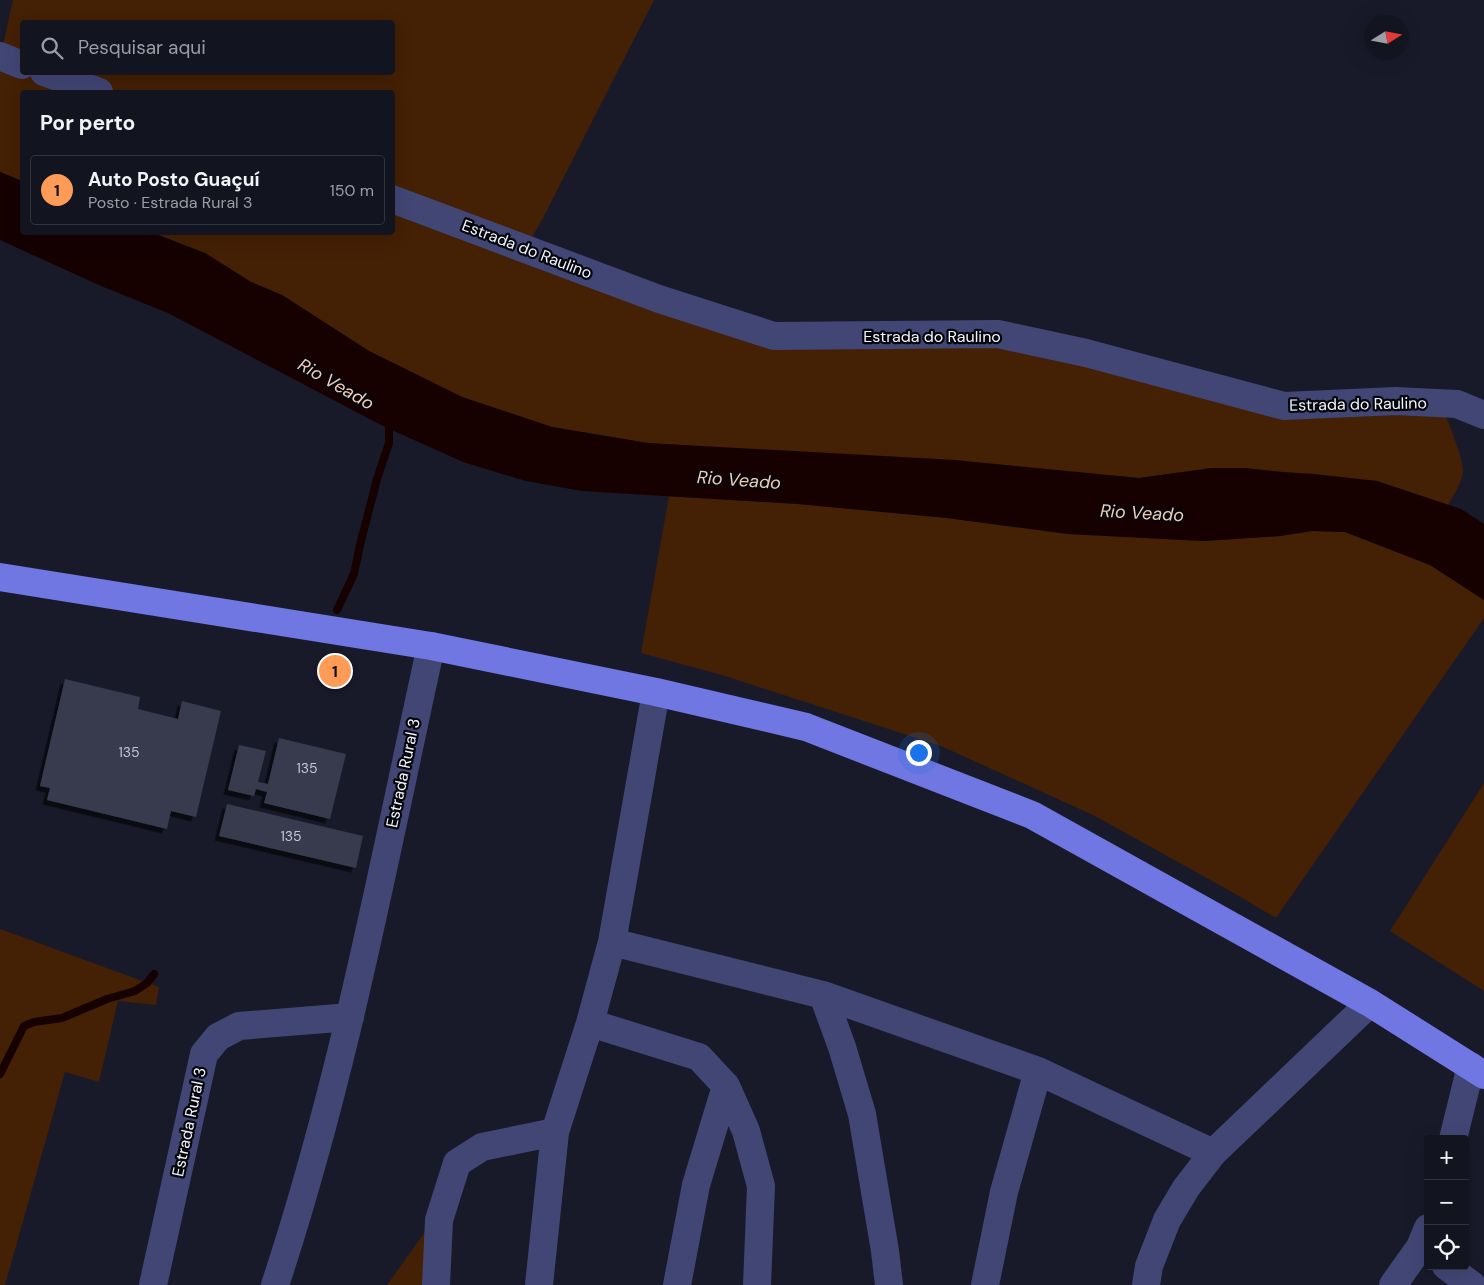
<!DOCTYPE html>
<html lang="pt">
<head>
<meta charset="utf-8">
<style>
  body { margin:0; font-family:"DM Sans",sans-serif; background:#1b1d29; color:#f1f3f6 }
  .controls { position:absolute; right:15px; bottom:15px; display:grid; overflow:hidden; border-radius:5px; box-shadow:0 5px 20px #0002 }
  .controls button { width:45px; height:45px; display:grid; place-items:center; padding:0; border:0; border-bottom:1px solid #31333e; background:#121420; color:#f1f3f6; font:25px sans-serif }
  .compass { position:absolute; left:1364px; top:15px; width:45px; height:45px; border-radius:50%; background:#121420; box-shadow:0 5px 20px #0002; rotate:79deg }
  .you { position:absolute; left:918px; top:752px; width:18px; height:18px; margin:-12px; border:4px solid #fff; border-radius:50%; background:#1a73e8; box-shadow:0 0 0 8px #1a73e833 }
  .badge { display:grid; place-items:center; width:32px; height:32px; border-radius:50%; background:#fe9c57; color:#111; font-size:16px; font-weight:700 }
  .pin { position:absolute; translate:-50% -50%; border:2px solid #fff; box-shadow:0 1px 5px #0006 }
  .list { margin:0; padding:0; list-style:none }
  h2 { display:flex; justify-content:space-between; align-items:center; height:65px; margin:0; padding:0 20px; font-size:21px }
  h2 small { font-size:16px; font-weight:400; color:#9c9ea5 }
  .list li { display:grid; grid-template-columns:32px 1fr auto; gap:15px; align-items:center; box-sizing:border-box; height:70px; margin:0 10px 10px; padding:0 10px; border:1px solid #31333e; border-radius:5px }
  .list b { display:block; font-size:19px; white-space:nowrap }
  .list p { margin:0; font-size:16px; white-space:nowrap; color:#9c9ea5 }
  .list em { font-size:16px; font-style:normal; color:#9c9ea5 }
  .icon { flex:none; width:28px; height:28px; fill:none; stroke:currentColor; stroke-width:2; stroke-linecap:round; stroke-linejoin:round }
  .map { position:relative; flex:none; width:1484px; height:1285px; overflow:hidden }
  .search { position:absolute; background:#121420; box-shadow:0 5px 20px #0002; left:20px; top:20px; width:375px; height:55px; display:flex; align-items:center; gap:12px; box-sizing:border-box; padding:0 18px; border-radius:5px; color:#9c9ea5; font-size:19px }
  .panel { position:absolute; background:#121420; box-shadow:0 5px 20px #0002; left:20px; top:90px; width:375px; height:145px; border-radius:5px }
  .map>svg:first-child { display:block }
  .green { fill:#442004; fill-rule:evenodd }
  .water { fill:#160000 }
  .lines { fill:none; stroke-linecap:round; stroke-linejoin:round }
  .stream { stroke:#160000; stroke-width:8 }
  .building { fill:#373a4d; filter:url(#shadow) }
  .minor { stroke:#424675; stroke-width:28 }
  .trunk { stroke:#7076e2; stroke-width:28 }
  .labels { text-anchor:middle; dominant-baseline:central; stroke-width:4.5; stroke-linejoin:round; paint-order:stroke }
  .number-label { font-size:14px; fill:#c3c6d2 }
  .street-label { font-size:16px; fill:#f2f4fe; stroke:#05060c }
  .water-label { font-size:18px; font-style:italic; fill:#f4ccb3; stroke:#05060c }
</style>
</head>
<body>
<div class="map">
<svg width="1484" height="1285" viewBox="0 0 1484 1285">
  <defs>
    <filter id="shadow"><feDropShadow dx="-4.5" dy="4.5" stdDeviation="0" flood-color="#0009"/></filter>
  </defs>
  <rect width="100%" height="100%" fill="#181a2a"/>
  <path class="green" d="M 13,0 L 654,0 L 543,218 L 528,244 L 739,329 L 1027,349 L 1195,386 L 1444,411 C 1449,425 1464,459 1463,472 C 1461,484 1454,495 1448,505 L 1377,481 L 1245,468 L 1212,468 L 1139,478 L 648,443 L 552,427 L 462,397 L 369,351 L 282,295 L 251,282 L 205,253 L 153,233 L 392,232 L 392,92 L 22,92 L 22,181 L 0,172 L 0,58 ZM 22,22 L 392,22 L 392,72 L 22,72 Z
    M 669,496 L 798,504 L 947,518 L 1068,534 L 1204,541 L 1280,536 L 1312,531 L 1345,532 L 1430,565 L 1484,600 L 1484,618 L 1276,918 L 1232,892 L 1095,816 L 941,746 L 725,676 L 641,653 Z
    M 1484,783 L 1484,991 L 1390,931 Z
    M 0,929 L 159,987 L 156,1005 L 118,1001 L 99,1082 L 65,1072 L 5,1285 L 0,1285 Z
    M 428,1228 L 430,1285 L 387,1285 Z"/>
  <path class="water" d="M 0,172 L 22,181 L 22,232 L 153,233 L 205,253 L 251,282 L 282,295 L 369,351 L 462,397 L 552,427 L 648,443 L 955,460 L 1139,478 L 1212,468 L 1245,468 L 1281,472 L 1314,474 L 1377,481 L 1461,509 L 1484,524 L 1484,600 L 1430,565 L 1345,532 L 1312,531 L 1280,536 L 1204,541 L 1068,534 L 947,518 L 798,504 L 582,491 L 526,481 L 463,462 L 383,426 L 168,313 L 101,286 L 0,240 Z"/>
  <g class="lines">
    <path class="stream" d="M 337,610 L 354,574 L 360,545 L 377,479 L 389,443 L 389,418
      M 0,1074 L 24,1026 L 34,1022 L 62,1018 L 107,999 L 135,991 L 147,983 L 154,974"/>
  </g>
  <path class="building" d="M 65,679 L 140,697 L 138,709 L 178,719 L 182,701 L 221,711 L 196,817 L 171,811 L 167,829 L 47,800 L 50,788 L 40,786 Z
    M 279,738 L 346,754 L 330,819 L 264,803 L 267,792 L 256,789 L 254,796 L 228,790 L 239,745 L 266,751 L 258,782 L 268,784 Z
    M 227,804 L 363,836 L 356,868 L 219,836 Z"/>
  <g class="lines">
    <path class="minor" d="M 0,56 L 22,65
      M 44,72 L 99,92
      M 392,199 L 659,299 L 774,336 L 998,334 L 1086,353 L 1284,406 L 1396,401 L 1457,404 L 1484,415
      M 612,942 L 823,995 L 1038,1071 L 1213,1153
      M 823,995 L 842,1047 L 862,1114 L 885,1251 L 889,1285
      M 590,1023 L 699,1057 L 726,1086 L 746,1131 L 761,1186 L 757,1285
      M 1453,1139 L 1471,1066
      M 1446,1266 L 1472,1285
      M 153,1285 L 204,1054 L 218,1037 L 239,1026 L 350,1017
      M 275,1285 C 344,1077 384,860 431,646
      M 436,1285 L 439,1220 L 457,1163 L 482,1147 L 555,1132
      M 539,1285 L 555,1132 L 590,1023 L 612,942 L 656,692
      M 677,1285 L 696,1185 L 726,1086
      M 985,1285 L 1004,1192 L 1038,1071
      M 1146,1285 L 1149,1266 L 1167,1220 L 1186,1188 L 1213,1153 L 1370,1003
      M 1393,1285 L 1420,1247 L 1428,1228"/>
    <path class="trunk" d="M 0,577 L 431,646 L 656,692 L 806,727 L 1032,815 L 1370,1003 L 1484,1075"/>
  </g>
  <g class="labels">
    <g class="number-label">
      <text x="129" y="752">135</text>
      <text x="307" y="768">135</text>
      <text x="291" y="836">135</text>
    </g>
    <g class="street-label">
      <text transform="translate(527 249) rotate(21)">Estrada do Raulino</text>
      <text x="932" y="336">Estrada do Raulino</text>
      <text transform="translate(1358 404) rotate(-1)">Estrada do Raulino</text>
      <text transform="translate(403 773) rotate(-78)">Estrada Rural 3</text>
      <text transform="translate(189 1122) rotate(-78)">Estrada Rural 3</text>
    </g>
    <g class="water-label">
      <text transform="translate(336 384) rotate(30)">Rio Veado</text>
      <text transform="translate(739 480) rotate(4)">Rio Veado</text>
      <text transform="translate(1142 513) rotate(3)">Rio Veado</text>
    </g>
  </g>
</svg>
<div class="controls">
<button>+</button>
<button>−</button>
<button><svg class="icon" aria-label="locate" viewBox="0 0 24 24"><circle cx="12" cy="12" r="6"/><path d="M12 2v4M12 18v4M2 12h4M18 12h4"/></svg></button>
</div>
<svg class="compass" viewBox="-18 -18 36 36"><path d="M0-13l5 13h-10z" fill="#e53935"/><path d="M0 13l5-13h-10z" fill="#9c9ea5"/></svg>
<div class="you"></div>
<div class="pin badge" style="left:335px;top:671px">1</div>
<div class="search"><svg class="icon" aria-label="search" viewBox="0 0 24 24"><circle cx="10" cy="10" r="6"/><path d="M15 15l6 6"/></svg>Pesquisar aqui</div>
<section class="panel">
<h2>Por perto<small></small></h2>
<ul class="list">
<li><span class="badge">1</span><div><b>Auto Posto Guaçuí</b><p>Posto · Estrada Rural 3</p></div><em>150 m</em></li>
</ul>
</section>
</div>
</body>
</html>
